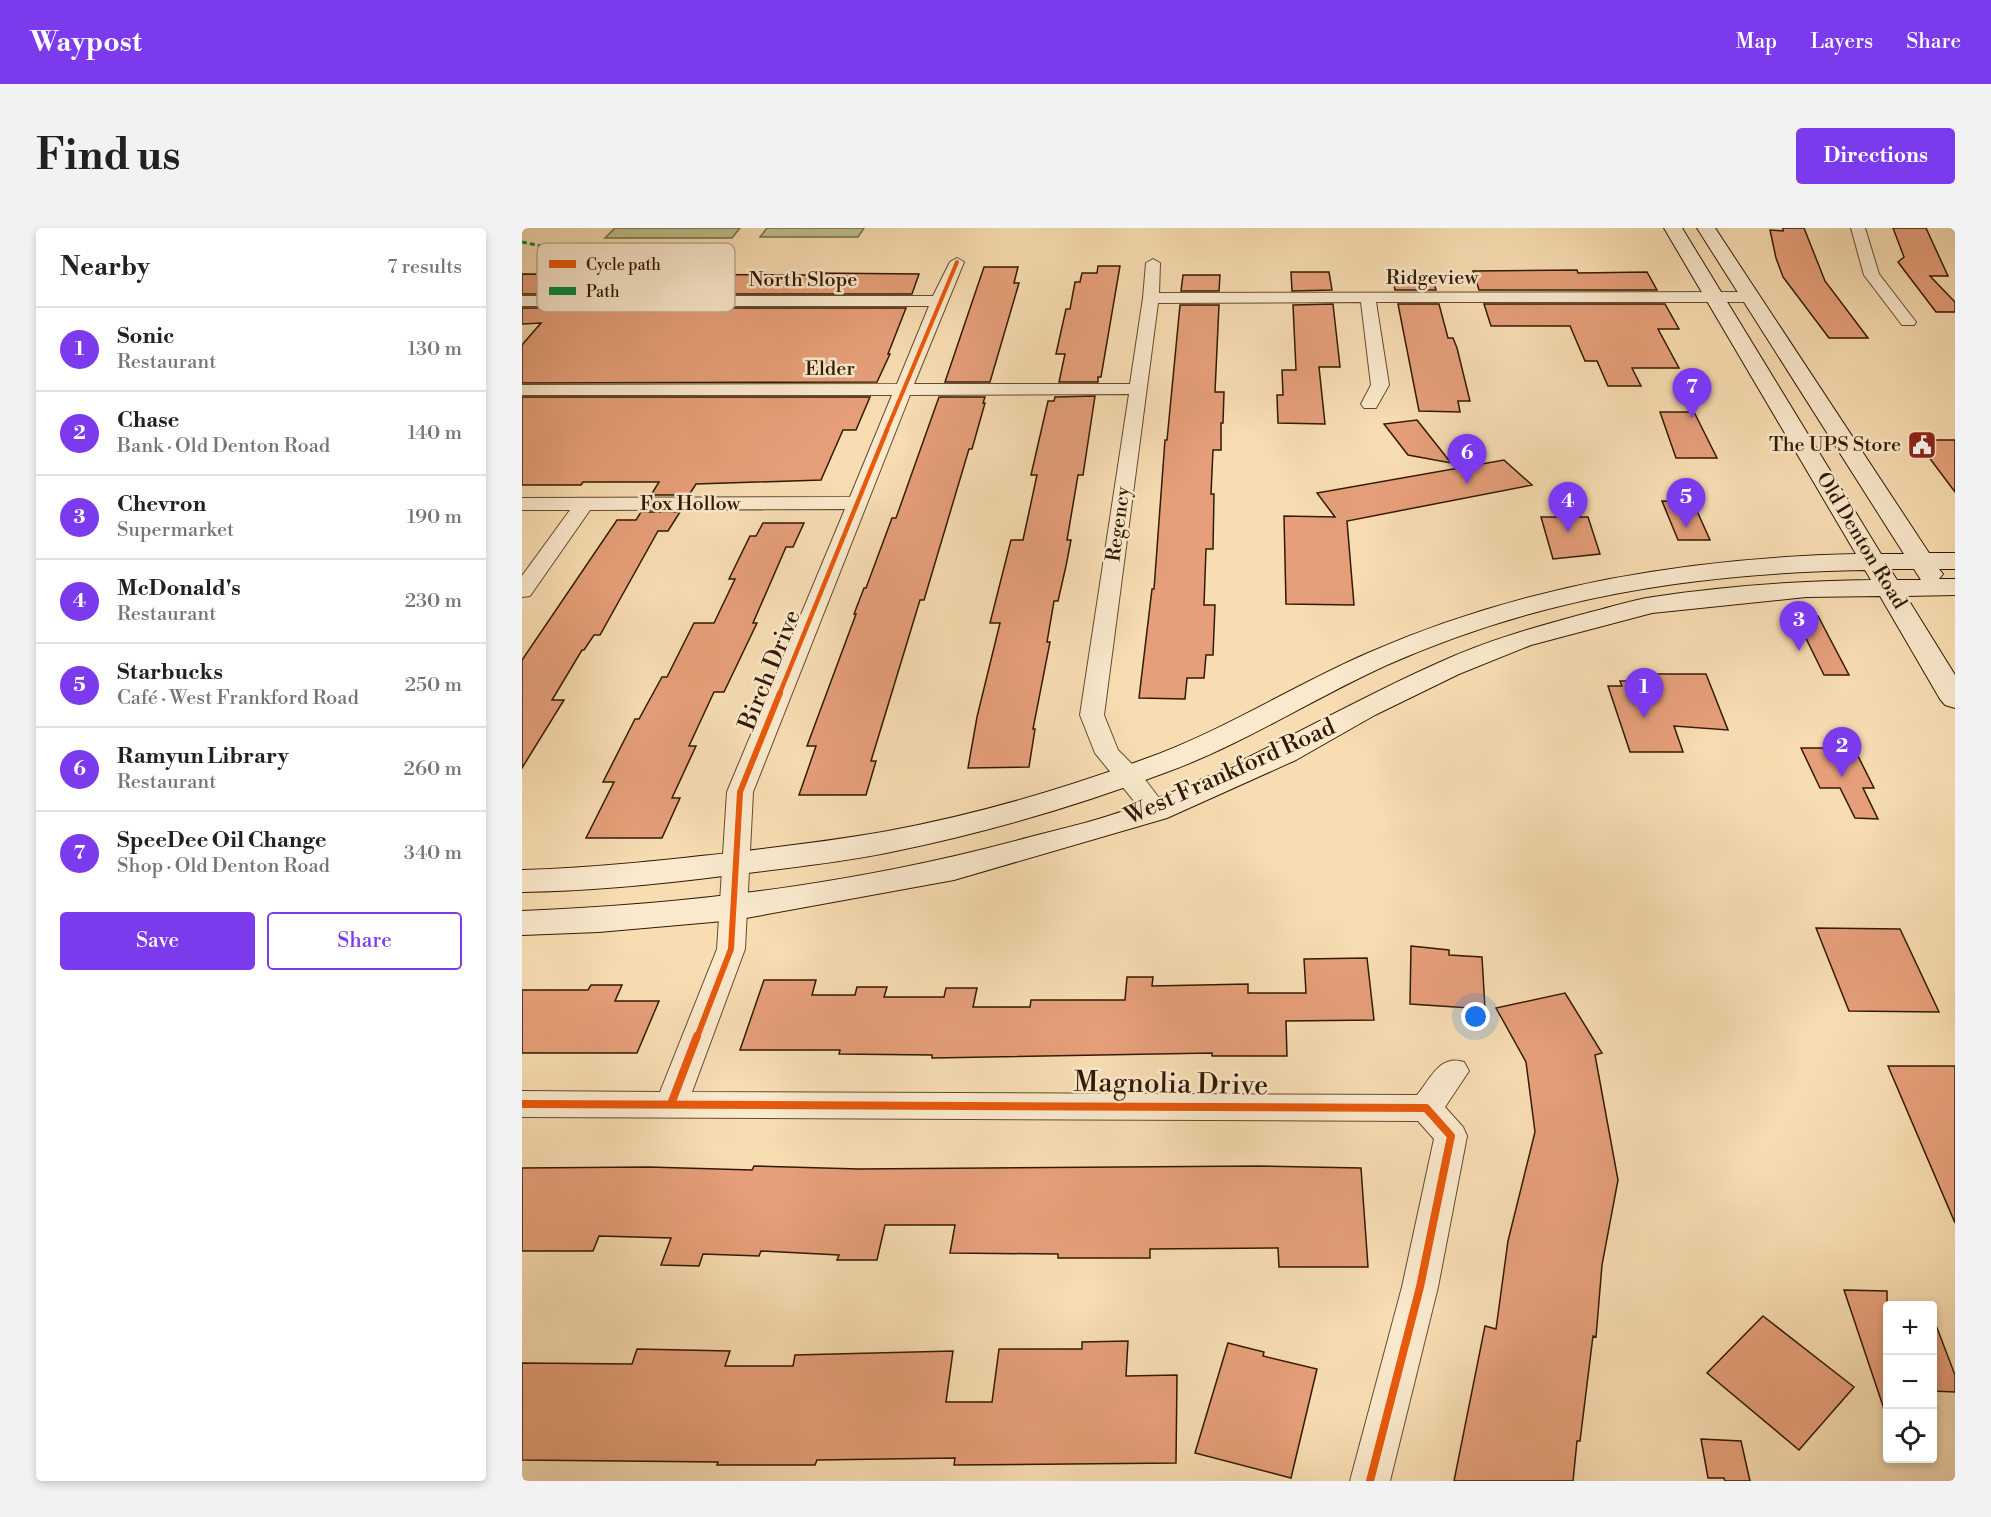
<!DOCTYPE html>
<html lang="en">
<head>
<meta charset="utf-8">
<style>
  body { margin:0; font-family:"Libre Bodoni",serif; background:#f2f2f2; color:#202124 }
  .controls { position:absolute; right:18px; bottom:18px; display:grid; overflow:hidden; border-radius:6px; box-shadow:0 3px 9px #0003 }
  .controls button { width:54px; height:54px; display:grid; place-items:center; padding:0; border:0; border-bottom:2px solid #e0e0e0; background:#fff; color:#202124; font:30px sans-serif }
  .you { position:absolute; left:954px; top:789px; width:21px; height:21px; margin:-15px; border:4px solid #fff; border-radius:50%; background:#1a73e8; box-shadow:0 0 0 9px #1a73e833 }
  .badge { display:grid; place-items:center; width:39px; height:39px; border-radius:50%; background:#7c3aed; color:#fff; font-size:20px; font-weight:700 }
  .pin { position:absolute; translate:-50% -50px; filter:drop-shadow(0 2px 3px #0008) }
  .pin::after { content:''; position:absolute; top:32px; width:21px; height:18px; background:inherit; clip-path:polygon(0 0,100% 0,50% 100%) }
  .list { margin:0; padding:0; list-style:none }
  h2 { display:flex; justify-content:space-between; align-items:center; height:78px; margin:0; padding:0 24px; font-size:26px }
  h2 small { font-size:20px; font-weight:400; color:#757577 }
  .list li { display:grid; grid-template-columns:39px 1fr auto; gap:18px; align-items:center; box-sizing:border-box; height:84px; padding:0 24px; border-top:2px solid #e0e0e0 }
  .list b { display:block; font-size:22px; white-space:nowrap }
  .list p { margin:0; font-size:20px; white-space:nowrap; color:#757577 }
  .list em { font-size:20px; font-style:normal; color:#757577 }
  .actions { display:flex; gap:12px; padding:18px 24px }
  .actions a { flex:1; padding:14px 0; border:2px solid #7c3aed; border-radius:6px; text-align:center; font-size:21px; color:#7c3aed }
  .actions .main { background:#7c3aed; color:#fff }
  .icon { flex:none; width:33px; height:33px; fill:none; stroke:currentColor; stroke-width:2; stroke-linecap:round; stroke-linejoin:round }
  .map { position:relative; flex:none; width:1433px; height:1253px; overflow:hidden; border-radius:6px }
  header { display:flex; align-items:center; gap:36px; box-sizing:border-box; height:84px; padding:0 30px; background:#7c3aed; color:#fff }
  header strong { font-size:28px }
  nav { display:flex; gap:33px; margin-inline-start:auto; font-size:21px }
  .intro { display:flex; align-items:center; justify-content:space-between; box-sizing:border-box; height:144px; padding:0 36px }
  h1 { margin:0; font-size:42px }
  .button { padding:15px 27px; border-radius:6px; background:#7c3aed; color:#fff; font-size:21px; font-weight:700 }
  main { display:flex; gap:36px; padding:0 36px }
  aside { flex:1; background:#fff; border-radius:6px; box-shadow:0 3px 9px #0003 }
  .map>svg:first-child { display:block }
  .green { fill:#bcc18d; stroke:#776e48; stroke-width:1.5 }
  .building { fill:#e69f7a; stroke:#321a02; stroke-width:1.5 }
  .lines { fill:none; stroke-linecap:round; stroke-linejoin:round }
  .minor-casing { stroke:#644b2e; stroke-width:2 }
  .secondary-casing { stroke:#321a02; stroke-width:2 }
  .minor { fill:#fae9cd; fill-rule:evenodd }
  .secondary { fill:#fae9cd; fill-rule:evenodd }
  .quiet { stroke:#00873e; stroke-width:3; stroke-dasharray:5 3; stroke-linecap:butt }
  .cycleway-far3-casing { stroke:#fae9cd; stroke-width:6 }
  .cycleway-far2-casing { stroke:#fae9cd; stroke-width:8 }
  .cycleway-far1-casing { stroke:#fae9cd; stroke-width:10 }
  .cycleway-casing { stroke:#fae9cd; stroke-width:11 }
  .cycleway-far3 { stroke:#e8590c; stroke-width:4 }
  .cycleway-far2 { stroke:#e8590c; stroke-width:4.5 }
  .cycleway-far1 { stroke:#e8590c; stroke-width:6 }
  .cycleway { stroke:#e8590c; stroke-width:8 }
  .labels { text-anchor:middle; dominant-baseline:central; stroke-width:5; stroke-linejoin:round; paint-order:stroke }
  .far-street-label { font-size:20px; fill:#321a02; stroke:#fae9cd }
  .far-poi-label { font-size:20px; fill:#321a02; stroke:#fae9cd; text-anchor:end }
  .street-label { font-size:24px; fill:#321a02; stroke:#fae9cd }
  .near-street-label { font-size:28px; fill:#321a02; stroke:#fae9cd }
  .key { fill:#fae9cd; stroke:#beab90; stroke-width:1.5 }
  .key-label { font-size:16px; fill:#321a02 }
</style>
</head>
<body>
<header>
<strong>Waypost</strong>
<nav><a>Map</a><a>Layers</a><a>Share</a></nav>
</header>
<div class="intro"><h1>Find us</h1><a class="button">Directions</a></div>
<main>
<aside>
<h2>Nearby<small>7 results</small></h2>
<ul class="list">
<li><span class="badge">1</span><div><b>Sonic</b><p>Restaurant</p></div><em>130 m</em></li>
<li><span class="badge">2</span><div><b>Chase</b><p>Bank · Old Denton Road</p></div><em>140 m</em></li>
<li><span class="badge">3</span><div><b>Chevron</b><p>Supermarket</p></div><em>190 m</em></li>
<li><span class="badge">4</span><div><b>McDonald's</b><p>Restaurant</p></div><em>230 m</em></li>
<li><span class="badge">5</span><div><b>Starbucks</b><p>Café · West Frankford Road</p></div><em>250 m</em></li>
<li><span class="badge">6</span><div><b>Ramyun Library</b><p>Restaurant</p></div><em>260 m</em></li>
<li><span class="badge">7</span><div><b>SpeeDee Oil Change</b><p>Shop · Old Denton Road</p></div><em>340 m</em></li>
</ul>
<div class="actions"><a class="main">Save</a><a>Share</a></div>
</aside>
<div class="map">
<svg width="1433" height="1253" viewBox="0 0 1433 1253">
  <rect width="100%" height="100%" fill="#f8ddb2"/>
  <filter id="stains"><feTurbulence type="fractalNoise" baseFrequency=".00333" numOctaves="4"/><feColorMatrix values="0 0 0 0 .2 0 0 0 0 .09 0 0 0 0 .02 0 0 0 .5 -.17"/></filter>
  <radialGradient id="worn" r=".72"><stop offset=".6" stop-color="#630" stop-opacity="0"/><stop offset="1" stop-color="#630" stop-opacity=".3"/></radialGradient>
  <path class="green" d="M 93,0 L 218,0 L 210,10 L 83,10 Z
    M 245,0 L 342,0 L 336,9 L 238,9 Z"/>
  <path class="building" d="M 1261,0 L 1282,0 L 1303,53 L 1346,110 L 1307,110 L 1261,49 L 1254,30 L 1248,2 L 1261,3 Z
    M 1371,0 L 1404,0 L 1426,48 L 1408,48 L 1433,74 L 1433,84 L 1414,84 L 1376,34 L 1382,29 Z
    M 576,38 L 598,38 L 579,149 L 576,149 L 576,154 L 537,154 L 543,126 L 534,126 L 544,81 L 548,81 L 553,54 L 558,54 L 560,45 L 575,45 Z
    M 462,39 L 496,39 L 492,55 L 497,55 L 468,154 L 423,154 Z
    M 1055,42 L 1056,45 L 1125,44 L 1135,62 L 957,62 L 951,43 Z
    M 769,44 L 807,44 L 810,62 L 770,63 Z
    M 291,45 L 397,46 L 390,66 L 0,66 L 0,46 L 289,47 Z
    M 661,47 L 698,47 L 697,63 L 659,63 Z
    M 870,47 L 910,47 L 914,62 L 873,62 Z
    M 811,76 L 818,139 L 797,139 L 803,196 L 756,195 L 755,167 L 761,167 L 760,142 L 774,142 L 771,77 Z
    M 876,76 L 917,76 L 926,110 L 931,110 L 935,120 L 948,173 L 936,173 L 938,184 L 897,183 Z
    M 962,76 L 1143,76 L 1157,101 L 1136,101 L 1157,140 L 1110,140 L 1119,158 L 1086,158 L 1075,133 L 1063,133 L 1048,98 L 969,98 Z
    M 658,77 L 697,77 L 693,164 L 702,164 L 701,195 L 699,195 L 699,222 L 691,222 L 689,266 L 692,266 L 691,321 L 684,321 L 682,377 L 693,377 L 691,427 L 684,427 L 682,450 L 665,450 L 663,471 L 617,470 L 630,361 L 632,361 L 643,212 L 645,212 Z
    M 0,80 L 384,80 L 366,126 L 368,126 L 355,154 L 0,155 L 0,117 L 19,95 L 0,96 Z
    M 573,168 L 561,247 L 556,247 L 545,312 L 549,312 L 544,338 L 536,373 L 532,373 L 525,414 L 528,414 L 511,501 L 513,501 L 507,539 L 446,540 L 455,489 L 478,395 L 468,395 L 489,312 L 501,312 L 515,247 L 509,247 L 526,173 L 532,173 L 533,169 Z
    M 0,169 L 348,169 L 334,202 L 321,202 L 299,252 L 174,256 L 167,267 L 129,267 L 137,254 L 61,254 L 59,257 L 0,257 Z
    M 417,169 L 463,169 L 461,175 L 463,175 L 450,221 L 447,221 L 402,372 L 398,372 L 349,533 L 354,533 L 344,567 L 277,567 L 294,518 L 285,518 L 334,386 L 332,386 L 342,360 L 344,360 L 370,290 L 374,290 Z
    M 1138,184 L 1172,184 L 1195,230 L 1154,230 Z
    M 895,192 L 929,235 L 886,227 L 862,196 Z
    M 1394,212 L 1433,212 L 1433,264 Z
    M 982,232 L 1010,257 L 825,293 L 832,377 L 764,376 L 762,288 L 813,289 L 795,265 Z
    M 1140,273 L 1171,274 L 1188,312 L 1156,312 Z
    M 119,284 L 158,284 L 146,303 L 136,303 L 78,407 L 72,407 L 62,422 L 60,422 L 30,472 L 42,472 L 0,540 L 0,432 L 95,292 L 114,292 Z
    M 1019,289 L 1066,289 L 1078,326 L 1031,331 Z
    M 241,295 L 282,295 L 271,319 L 264,319 L 231,395 L 235,395 L 202,464 L 192,464 L 167,518 L 174,518 L 150,570 L 158,570 L 140,610 L 64,610 L 92,554 L 81,554 L 113,491 L 117,491 L 140,449 L 145,449 L 172,395 L 192,395 L 213,351 L 207,351 L 228,308 L 234,308 Z
    M 1273,388 L 1296,388 L 1327,447 L 1302,447 Z
    M 1117,446 L 1184,446 L 1206,502 L 1152,498 L 1161,524 L 1108,524 L 1086,458 L 1100,458 L 1098,453 L 1120,453 Z
    M 1279,520 L 1332,520 L 1352,560 L 1341,560 L 1356,591 L 1333,590 L 1318,560 L 1298,560 Z
    M 1294,700 L 1378,701 L 1417,784 L 1327,783 Z
    M 889,718 L 927,722 L 927,727 L 960,729 L 963,781 L 888,776 Z
    M 845,730 L 852,792 L 764,793 L 765,828 L 690,828 L 690,825 L 410,830 L 410,827 L 317,826 L 318,822 L 218,822 L 242,752 L 294,752 L 290,767 L 333,767 L 335,759 L 365,759 L 362,769 L 422,769 L 424,760 L 455,760 L 451,779 L 508,779 L 509,772 L 603,772 L 605,749 L 631,749 L 630,758 L 726,756 L 726,765 L 784,765 L 782,731 Z
    M 69,757 L 100,757 L 93,773 L 137,773 L 115,825 L 0,825 L 0,762 L 66,762 Z
    M 1043,765 L 1080,825 L 1073,827 L 1096,952 L 1080,1037 L 1074,1109 L 1071,1108 L 1058,1213 L 1055,1213 L 1051,1253 L 932,1253 L 963,1098 L 974,1101 L 986,1013 L 1013,904 L 1004,834 L 974,780 Z
    M 1366,838 L 1433,838 L 1433,995 Z
    M 232,938 L 337,941 L 736,938 L 839,940 L 846,1039 L 757,1039 L 756,1020 L 628,1021 L 628,1030 L 536,1030 L 536,1026 L 428,1025 L 433,997 L 363,997 L 355,1032 L 315,1032 L 317,1027 L 239,1023 L 237,1028 L 181,1026 L 177,1038 L 139,1037 L 149,1010 L 77,1008 L 71,1023 L 0,1023 L 0,940 L 126,939 L 230,942 Z
    M 1322,1062 L 1365,1063 L 1365,1181 L 1362,1181 Z
    M 1241,1088 L 1332,1159 L 1277,1222 L 1185,1145 Z
    M 1412,1092 L 1433,1147 L 1433,1164 L 1410,1163 L 1410,1093 Z
    M 606,1113 L 604,1148 L 655,1147 L 654,1235 L 432,1237 L 433,1230 L 295,1232 L 293,1237 L 195,1237 L 196,1234 L 0,1232 L 0,1135 L 110,1136 L 115,1121 L 208,1123 L 203,1138 L 271,1138 L 273,1127 L 431,1123 L 424,1174 L 470,1174 L 477,1121 L 560,1121 L 560,1114 Z
    M 706,1115 L 742,1124 L 741,1128 L 795,1141 L 769,1250 L 673,1225 Z
    M 1179,1211 L 1219,1213 L 1228,1253 L 1203,1253 L 1202,1250 L 1186,1250 Z"/>
  <g class="lines">
    <g class="minor-casing">
      <path id="minor" d="M 1329,0 L 1343,0 L 1357,46 L 1394,94 L 1392,97 L 1380,97 L 1342,47 Z
        M 435,30 L 442,34 L 392,156 L 608,156 L 621,70 L 624,35 L 631,31 L 638,35 L 637,65 L 1230,64 L 1238,69 L 1230,74 L 854,74 L 867,157 L 854,180 L 842,180 L 839,176 L 849,157 L 839,74 L 636,75 L 582,487 L 596,522 L 615,541 L 647,583 L 643,589 L 634,591 L 625,589 L 573,525 L 558,487 L 607,166 L 388,167 L 231,564 L 223,721 L 170,864 L 895,867 C 909,850 918,826 942,834 L 947,843 L 923,879 L 941,899 L 945,908 L 916,1059 L 868,1253 L 828,1253 L 880,1059 L 912,911 L 896,893 L 0,889 L 0,863 L 138,864 L 195,721 L 205,564 L 323,281 L 68,282 L 8,368 L 0,369 L 0,348 L 48,282 L 0,282 L 0,270 L 328,269 L 370,167 L 0,167 L 0,157 L 375,156 L 407,78 L 0,78 L 0,68 L 411,68 L 428,34 Z"/>
    </g>
    <g class="secondary-casing">
      <path id="secondary" d="M 1142,0 L 1160,0 L 1359,326 L 1382,326 L 1175,0 L 1193,0 L 1407,325 L 1433,325 L 1433,341 L 1417,341 L 1421,346 L 1417,351 L 1433,351 L 1433,367 L 1384,368 L 1433,447 L 1433,480 L 1423,477 L 1418,471 L 1358,368 L 1284,369 L 1130,385 L 1009,417 L 937,446 L 853,487 L 774,532 L 645,590 L 432,652 L 213,692 L 77,704 L 0,707 L 0,683 C 174,676 340,655 508,609 C 547,599 586,590 623,575 C 725,536 817,479 916,435 C 965,412 1017,398 1069,384 C 1090,379 1110,372 1131,369 C 1203,358 1276,353 1349,352 L 1343,342 C 1174,345 1021,368 865,437 C 790,471 722,516 645,544 C 555,578 463,605 369,624 C 316,635 263,640 209,647 C 140,656 70,663 0,664 L 0,642 C 72,640 143,632 215,624 C 265,618 316,612 366,603 C 453,587 538,562 620,532 C 700,504 770,458 846,425 C 1002,357 1165,330 1334,326 ZM 1368,341 L 1392,341 L 1399,352 L 1375,352 Z"/>
    </g>
    <use href="#minor" class="minor"/>
    <use href="#secondary" class="secondary"/>
    <path class="quiet" d="M 0,14 L 19,18"/>
    <g class="cycleway-far3-casing">
      <path id="cycleway-far3" d="M 364,204 L 435,34"/>
    </g>
    <g class="cycleway-far2-casing">
      <path id="cycleway-far2" d="M 257,467 L 365,202"/>
    </g>
    <g class="cycleway-far1-casing">
      <path id="cycleway-far1" d="M 175,809 L 209,721 L 218,564 L 258,465"/>
    </g>
    <g class="cycleway-casing">
      <path id="cycleway" d="M 0,876 L 904,880 L 929,908 L 898,1059 L 848,1253
        M 149,876 L 175,808"/>
    </g>
    <use href="#cycleway-far3" class="cycleway-far3"/>
    <use href="#cycleway-far2" class="cycleway-far2"/>
    <use href="#cycleway-far1" class="cycleway-far1"/>
    <use href="#cycleway" class="cycleway"/>
  </g>
  <defs>
    <g id="civic-square" transform="scale(1.5)"><rect x="-9" y="-9" width="18" height="18" rx="4" fill="#8f2418" stroke="#fae9cd"/><path d="M-.6-6.5H3V-4.5H.6V-3L4-1V1h2V6H-6V1h2V-1L-.6-3ZM-1.2 2.5V6h2.4V2.5Z" fill="#fff"/></g>
  </defs>
  <g fill-rule="evenodd">
    <use href="#civic-square" x="1400" y="217"/>
  </g>
  <g class="labels">
    <g class="far-street-label">
      <text x="910" y="50">Ridgeview</text>
      <text x="281" y="52">North Slope</text>
      <text x="308" y="141">Elder</text>
      <text x="168" y="276">Fox Hollow</text>
      <text transform="translate(597 296) rotate(-82)">Regency</text>
      <text transform="translate(1339 313) rotate(59)">Old Denton Road</text>
    </g>
    <g class="far-poi-label">
      <text x="1379" y="217">The UPS Store</text>
    </g>
    <g class="street-label">
      <text transform="translate(248 442) rotate(-68)">Birch Drive</text>
      <text transform="translate(708 544) rotate(-24)">West Frankford Road</text>
    </g>
    <g class="near-street-label">
      <text transform="translate(649 856) rotate(1)">Magnolia Drive</text>
    </g>
  </g>
  <rect x="15" y="15" width="198" height="69" rx="9" class="key"/>
  <rect x="27" y="32" width="27" height="8" fill="#e8590c"/>
  <rect x="27" y="59" width="27" height="8" fill="#00873e"/>
  <g class="key-label">
    <text x="64" y="42">Cycle path</text>
    <text x="64" y="69">Path</text>
  </g>
  <rect width="100%" height="100%" filter="url(#stains)"/>
  <rect width="100%" height="100%" fill="url(#worn)"/>
</svg>
<div class="controls">
<button>+</button>
<button>−</button>
<button><svg class="icon" aria-label="locate" viewBox="0 0 24 24"><circle cx="12" cy="12" r="6"/><path d="M12 2v4M12 18v4M2 12h4M18 12h4"/></svg></button>
</div>
<div class="you"></div>
<div class="pin badge" style="left:1122px;top:490px">1</div>
<div class="pin badge" style="left:1320px;top:549px">2</div>
<div class="pin badge" style="left:1277px;top:423px">3</div>
<div class="pin badge" style="left:1046px;top:304px">4</div>
<div class="pin badge" style="left:1164px;top:300px">5</div>
<div class="pin badge" style="left:945px;top:256px">6</div>
<div class="pin badge" style="left:1170px;top:190px">7</div>
</div>
</main>
</body>
</html>
